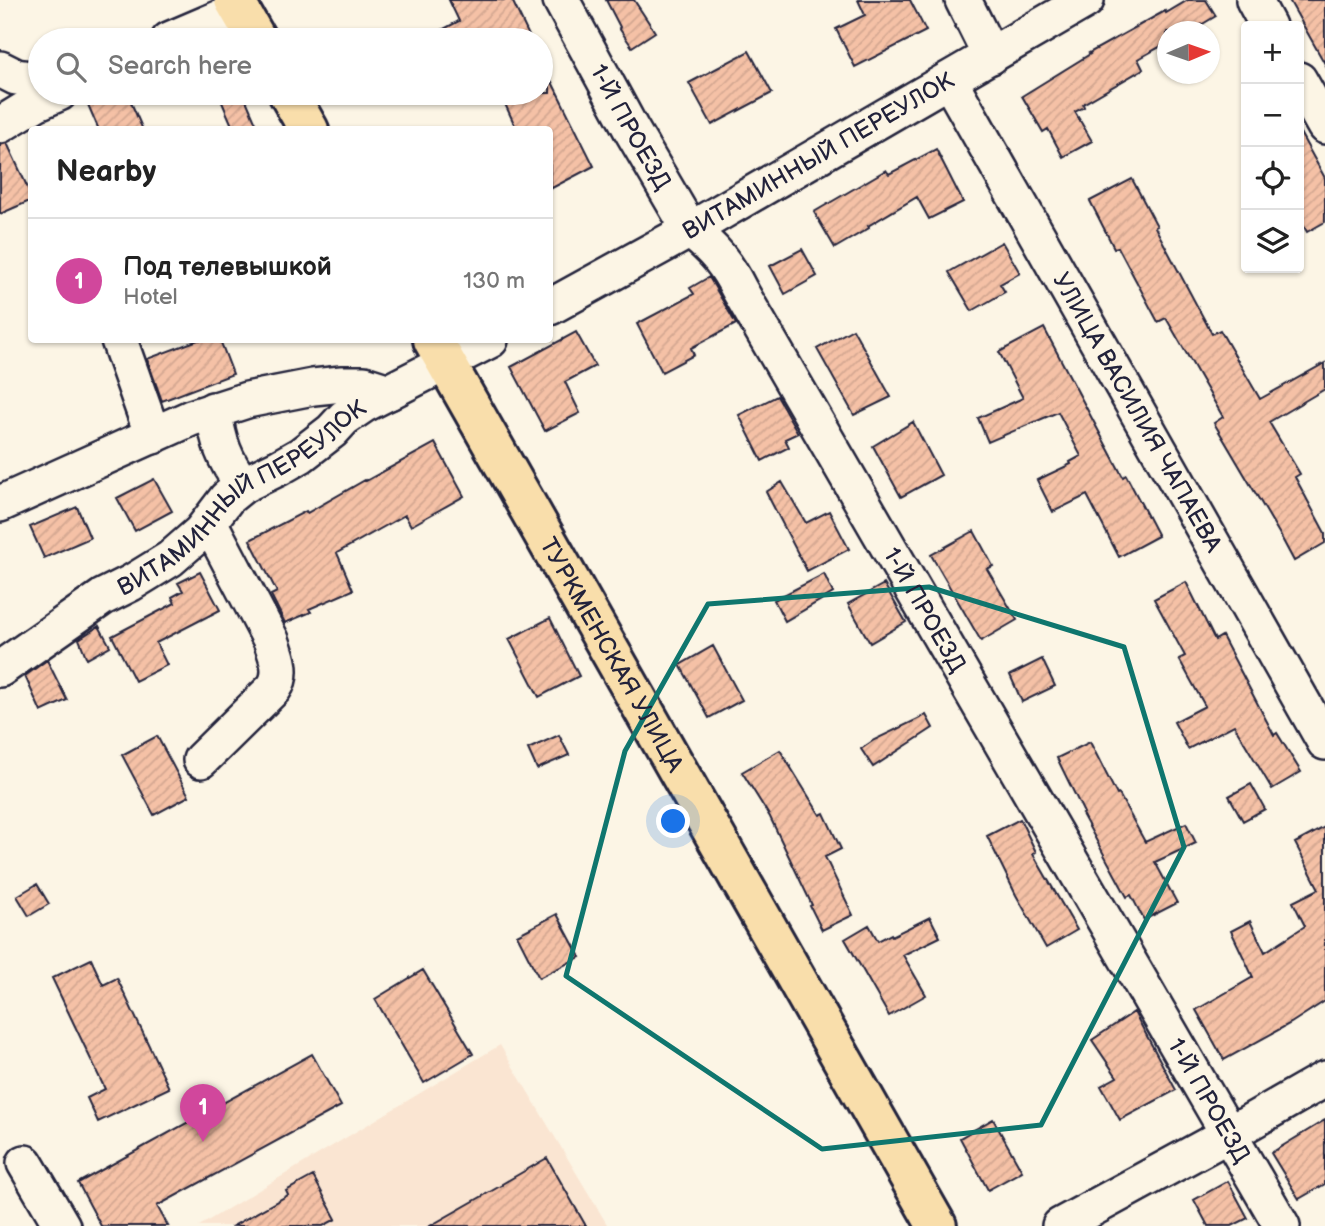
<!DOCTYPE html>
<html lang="en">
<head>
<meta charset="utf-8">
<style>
  body { margin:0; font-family:"Balsamiq Sans",sans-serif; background:#f2f2f2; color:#222 }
  .controls { position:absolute; right:21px; top:21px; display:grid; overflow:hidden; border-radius:7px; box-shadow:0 2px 5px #0004 }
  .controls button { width:63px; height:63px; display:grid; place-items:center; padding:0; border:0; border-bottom:2px solid #e0e0e0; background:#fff; color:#222; font:35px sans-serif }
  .compass { position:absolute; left:1157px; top:21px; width:63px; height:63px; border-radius:50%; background:#fff; box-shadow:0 2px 5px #0004; rotate:88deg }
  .you { position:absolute; left:674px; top:822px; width:24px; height:24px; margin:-18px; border:5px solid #fff; border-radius:50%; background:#1a73e8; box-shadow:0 0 0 10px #1a73e833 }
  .badge { display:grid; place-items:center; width:46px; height:46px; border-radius:50%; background:#b45309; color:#fff; font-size:23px; font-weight:700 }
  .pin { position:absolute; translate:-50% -58px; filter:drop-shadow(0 2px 4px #0008) }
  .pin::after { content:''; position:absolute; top:37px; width:24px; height:21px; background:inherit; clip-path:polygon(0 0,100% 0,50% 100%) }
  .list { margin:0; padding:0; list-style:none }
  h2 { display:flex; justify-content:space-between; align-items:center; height:91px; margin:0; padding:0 28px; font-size:30px }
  h2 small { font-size:23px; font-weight:400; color:#767676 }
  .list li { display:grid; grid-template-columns:46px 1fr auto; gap:21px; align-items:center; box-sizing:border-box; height:126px; padding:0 28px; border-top:2px solid #e0e0e0 }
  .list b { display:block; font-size:26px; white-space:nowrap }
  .list p { margin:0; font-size:23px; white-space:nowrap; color:#767676 }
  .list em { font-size:23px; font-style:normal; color:#767676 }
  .icon { flex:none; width:38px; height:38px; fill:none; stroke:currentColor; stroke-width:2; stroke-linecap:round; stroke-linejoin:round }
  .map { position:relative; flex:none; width:1325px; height:1226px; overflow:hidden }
  .search { position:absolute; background:#fff; box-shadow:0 2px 5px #0004; left:28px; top:28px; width:525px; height:77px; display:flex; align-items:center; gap:18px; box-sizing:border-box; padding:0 24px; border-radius:38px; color:#767676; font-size:26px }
  .panel { position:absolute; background:#fff; box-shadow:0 2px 5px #0004; left:28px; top:126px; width:525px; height:217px; border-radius:7px }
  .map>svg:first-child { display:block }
  .built { fill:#fae5d2 }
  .building { fill:url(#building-hatch); stroke:#22223b; stroke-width:2 }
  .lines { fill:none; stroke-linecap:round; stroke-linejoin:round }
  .minor-casing { stroke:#22223b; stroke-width:40 }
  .major-casing { stroke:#22223b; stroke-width:44 }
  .minor { stroke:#fcf5e5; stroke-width:35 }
  .major { stroke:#f9deab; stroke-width:38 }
  .marked { fill:none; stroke:#0f766e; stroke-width:5; stroke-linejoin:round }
  .labels { text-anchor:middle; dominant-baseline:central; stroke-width:5; stroke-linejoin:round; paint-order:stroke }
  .street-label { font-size:24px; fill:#22223b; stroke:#fcf5e5 }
</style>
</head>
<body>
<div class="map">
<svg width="1325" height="1226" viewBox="0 0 1325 1226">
  <defs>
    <pattern id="building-hatch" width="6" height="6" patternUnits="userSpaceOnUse" patternTransform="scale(1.75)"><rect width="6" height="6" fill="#f5c1a6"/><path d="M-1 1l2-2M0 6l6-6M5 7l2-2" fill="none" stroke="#d2a690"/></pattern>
  </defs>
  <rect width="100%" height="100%" fill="#fcf5e5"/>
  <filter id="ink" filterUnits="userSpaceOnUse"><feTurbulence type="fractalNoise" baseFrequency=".0143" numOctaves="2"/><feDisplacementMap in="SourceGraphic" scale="14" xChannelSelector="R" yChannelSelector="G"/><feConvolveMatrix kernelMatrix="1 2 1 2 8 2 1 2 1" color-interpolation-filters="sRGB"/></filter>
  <g filter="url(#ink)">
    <path class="built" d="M 500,1045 L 608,1226 L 199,1226 Z"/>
    <path class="building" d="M 449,0 L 512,0 L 531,40 L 423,40 L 459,21 Z
      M 606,0 L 634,0 L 655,32 L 632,47 L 619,28 L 620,27 Z
      M 858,0 L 910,0 L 926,31 L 855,67 L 836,29 L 865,15 Z
      M 1188,0 L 1206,0 L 1216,16 L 1189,32 L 1167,32 L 1167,43 L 1138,59 L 1143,69 L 1083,104 L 1084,107 L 1075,112 L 1092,141 L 1063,157 L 1048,129 L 1043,132 L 1022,96 L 1090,54 L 1089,53 L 1165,11 L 1166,13 Z
      M 1289,0 L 1325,0 L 1325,64 Z
      M 749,51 L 772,93 L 712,125 L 689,83 Z
      M 550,78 L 594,166 L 550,189 L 550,130 L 517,130 L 500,93 L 550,93 Z
      M 83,93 L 127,93 L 143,130 L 99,130 Z
      M 218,93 L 243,93 L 259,130 L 234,130 Z
      M 1299,131 L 1325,178 L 1325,222 L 1307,232 L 1299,218 Z
      M 7,143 L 32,197 L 32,200 L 0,214 L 0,145 Z
      M 936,149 L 963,202 L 929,219 L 917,197 L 868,226 L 869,228 L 835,248 L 814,212 L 886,170 L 889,174 Z
      M 1132,179 L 1157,226 L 1155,227 L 1212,334 L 1220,330 L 1260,399 L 1325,363 L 1325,389 L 1269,422 L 1300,474 L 1295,477 L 1325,533 L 1325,543 L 1294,561 L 1279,533 L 1214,423 L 1223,417 L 1166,318 L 1158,322 L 1118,247 L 1114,248 L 1090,201 Z
      M 1002,242 L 1020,273 L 1000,284 L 1005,292 L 972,311 L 949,272 Z
      M 802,249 L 817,276 L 785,294 L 770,266 Z
      M 709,277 L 736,324 L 691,348 L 694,355 L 662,372 L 637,324 L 694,294 L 690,288 Z
      M 1044,328 L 1123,477 L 1126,475 L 1158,536 L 1119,557 L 1087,495 L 1053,512 L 1037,480 L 1071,464 L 1070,462 L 1081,456 L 1058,412 L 988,442 L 978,418 L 1023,398 L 999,352 Z
      M 853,329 L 891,397 L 854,415 L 817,349 Z
      M 576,332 L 595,366 L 565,382 L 580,413 L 545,431 L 511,367 Z
      M 198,340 L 220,340 L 233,374 L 162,401 L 147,359 Z
      M 777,396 L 798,433 L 785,439 L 789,447 L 762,461 L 739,415 Z
      M 913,422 L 941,475 L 901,497 L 873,446 Z
      M 435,443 L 464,496 L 411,526 L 405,515 L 337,553 L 353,590 L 309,609 L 311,612 L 285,623 L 271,595 L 277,592 L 250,540 L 306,511 L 307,513 L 365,480 L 366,481 Z
      M 154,479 L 172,511 L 135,531 L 117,498 Z
      M 782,482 L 806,523 L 829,511 L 849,549 L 807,571 L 766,492 Z
      M 77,507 L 90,538 L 44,558 L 30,527 Z
      M 974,531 L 993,566 L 987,569 L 1017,620 L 981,641 L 931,555 Z
      M 200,572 L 220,610 L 156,643 L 167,665 L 135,681 L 112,636 L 175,603 L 172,597 L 183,591 L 178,583 Z
      M 824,574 L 833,593 L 785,621 L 774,600 Z
      M 1186,582 L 1215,640 L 1222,636 L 1274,735 L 1277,733 L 1301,772 L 1272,789 L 1234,725 L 1188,749 L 1174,722 L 1205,706 L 1179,659 L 1185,656 L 1154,599 Z
      M 884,584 L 906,622 L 870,643 L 848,604 Z
      M 550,618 L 579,676 L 539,697 L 509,639 Z
      M 99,626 L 110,646 L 87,659 L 79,639 Z
      M 713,646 L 742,700 L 709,718 L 680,665 Z
      M 1042,659 L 1055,686 L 1022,702 L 1010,675 Z
      M 47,660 L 67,700 L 41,712 L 25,676 Z
      M 926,715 L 933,728 L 873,767 L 861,749 L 874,740 Z
      M 559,735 L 569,755 L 537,769 L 528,749 Z
      M 157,736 L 189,796 L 154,815 L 122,755 Z
      M 1090,742 L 1117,795 L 1119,794 L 1145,842 L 1186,823 L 1196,843 L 1155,862 L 1177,903 L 1144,920 L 1131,895 L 1127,897 L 1082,814 L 1084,813 L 1057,758 Z
      M 780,750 L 820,815 L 824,813 L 841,849 L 825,857 L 853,915 L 822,930 L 810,906 L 812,905 L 770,817 L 742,772 Z
      M 1251,784 L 1265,809 L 1243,821 L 1229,796 Z
      M 1020,819 L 1036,852 L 1033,854 L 1077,930 L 1046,948 L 1016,895 L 987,836 Z
      M 1325,827 L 1325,1001 L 1291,1023 L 1224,1060 L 1196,1010 L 1253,977 L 1231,931 L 1250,921 L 1265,952 L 1305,926 L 1293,902 L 1319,889 L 1295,843 Z
      M 37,884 L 49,904 L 29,916 L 17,896 Z
      M 557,914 L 580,957 L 539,978 L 517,935 Z
      M 930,917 L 940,937 L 903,955 L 926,995 L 889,1016 L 845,939 L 869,925 L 878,941 L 891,934 L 892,936 Z
      M 91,959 L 103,985 L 117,978 L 169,1088 L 98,1122 L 87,1098 L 105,1089 L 52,978 Z
      M 423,970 L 473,1054 L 424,1083 L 375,999 Z
      M 1134,1012 L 1176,1090 L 1120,1120 L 1101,1086 L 1117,1077 L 1092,1040 Z
      M 312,1054 L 341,1106 L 157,1206 L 168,1226 L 101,1226 L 78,1183 Z
      M 993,1119 L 1022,1171 L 988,1190 L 960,1138 Z
      M 1325,1120 L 1325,1184 L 1299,1199 L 1271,1153 Z
      M 547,1158 L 586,1226 L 430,1226 L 502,1185 L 502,1184 Z
      M 313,1176 L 336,1219 L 323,1226 L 233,1226 L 288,1195 L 286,1191 Z
      M 1228,1181 L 1248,1218 L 1232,1226 L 1208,1226 L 1194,1200 Z"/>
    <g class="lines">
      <g class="minor-casing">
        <g id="minor">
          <path id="s1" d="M 561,0 L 631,129 L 690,230 C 714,249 726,263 740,291 L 1282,1226"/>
          <path d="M 963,0 L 991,56"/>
          <path d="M 1254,0 L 1268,26"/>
          <path d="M 169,40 L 239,10"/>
          <path d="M 0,69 L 16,77 L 40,80"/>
          <path id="s2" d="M 949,80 L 1325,742"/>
          <path d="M 1299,80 L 1325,126"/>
          <path d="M 0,125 L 36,103 L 59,93"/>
          <path id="s3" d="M 550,307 L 690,230 L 1086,0"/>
          <path d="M 119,340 L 153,436"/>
          <path d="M 213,410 C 219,443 223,458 243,485"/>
          <path d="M 0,504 L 191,418 L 247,400 L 313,387 L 342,384 L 364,384 L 389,392"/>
          <path id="s4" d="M 0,669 L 103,597 L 131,583 L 170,559 L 201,532 L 227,498 L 243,485 L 280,467 L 301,455 L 332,431 L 344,418 L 363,405 L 490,340"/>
          <path d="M 201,760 L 274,688 C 284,673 277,656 271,640 L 209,522"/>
          <path d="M 25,1163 L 62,1226"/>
          <path d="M 1060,1226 L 1229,1134 L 1325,1079"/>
        </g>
      </g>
      <g class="major-casing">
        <g id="major">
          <path d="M 234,0 L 257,40"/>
          <path d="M 288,93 L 309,130"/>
          <path id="s5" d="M 433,340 L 937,1226"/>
        </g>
      </g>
      <use href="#minor" class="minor"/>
      <use href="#major" class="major"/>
    </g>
  </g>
  <path class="marked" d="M 929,587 L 1124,647 L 1184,847 L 1041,1125 L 822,1149 L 566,976 L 625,751 L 708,604 Z"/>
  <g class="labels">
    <g class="street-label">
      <text stroke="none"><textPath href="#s1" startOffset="145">1-Й ПРОЕЗД</textPath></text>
      <text stroke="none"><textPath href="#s3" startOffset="308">ВИТАМИННЫЙ ПЕРЕУЛОК</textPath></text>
      <text stroke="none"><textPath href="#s2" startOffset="382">УЛИЦА ВАСИЛИЯ ЧАПАЕВА</textPath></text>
      <text stroke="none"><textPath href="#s4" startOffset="298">ВИТАМИННЫЙ ПЕРЕУЛОК</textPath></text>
      <text stroke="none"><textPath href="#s1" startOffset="712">1-Й ПРОЕЗД</textPath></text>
      <text stroke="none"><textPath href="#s5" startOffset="362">ТУРКМЕНСКАЯ УЛИЦА</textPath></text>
      <text stroke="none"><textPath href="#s1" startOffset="1279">1-Й ПРОЕЗД</textPath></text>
    </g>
  </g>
</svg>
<div class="controls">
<button>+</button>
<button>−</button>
<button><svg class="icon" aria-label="locate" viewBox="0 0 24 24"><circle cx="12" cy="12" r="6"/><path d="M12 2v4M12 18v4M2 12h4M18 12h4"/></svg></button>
<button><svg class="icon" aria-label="layers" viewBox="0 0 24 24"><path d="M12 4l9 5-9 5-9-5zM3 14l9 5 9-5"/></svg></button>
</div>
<svg class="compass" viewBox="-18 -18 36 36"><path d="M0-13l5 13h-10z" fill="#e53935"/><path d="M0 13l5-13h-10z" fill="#767676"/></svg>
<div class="you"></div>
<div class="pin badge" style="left:203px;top:1142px;background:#d1479c">1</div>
<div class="search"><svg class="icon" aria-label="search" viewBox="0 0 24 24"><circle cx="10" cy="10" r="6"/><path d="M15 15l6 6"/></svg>Search here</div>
<section class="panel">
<h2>Nearby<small></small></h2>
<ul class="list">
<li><span class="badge" style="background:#d1479c">1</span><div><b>Под телевышкой</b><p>Hotel</p></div><em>130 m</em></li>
</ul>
</section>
</div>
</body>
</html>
